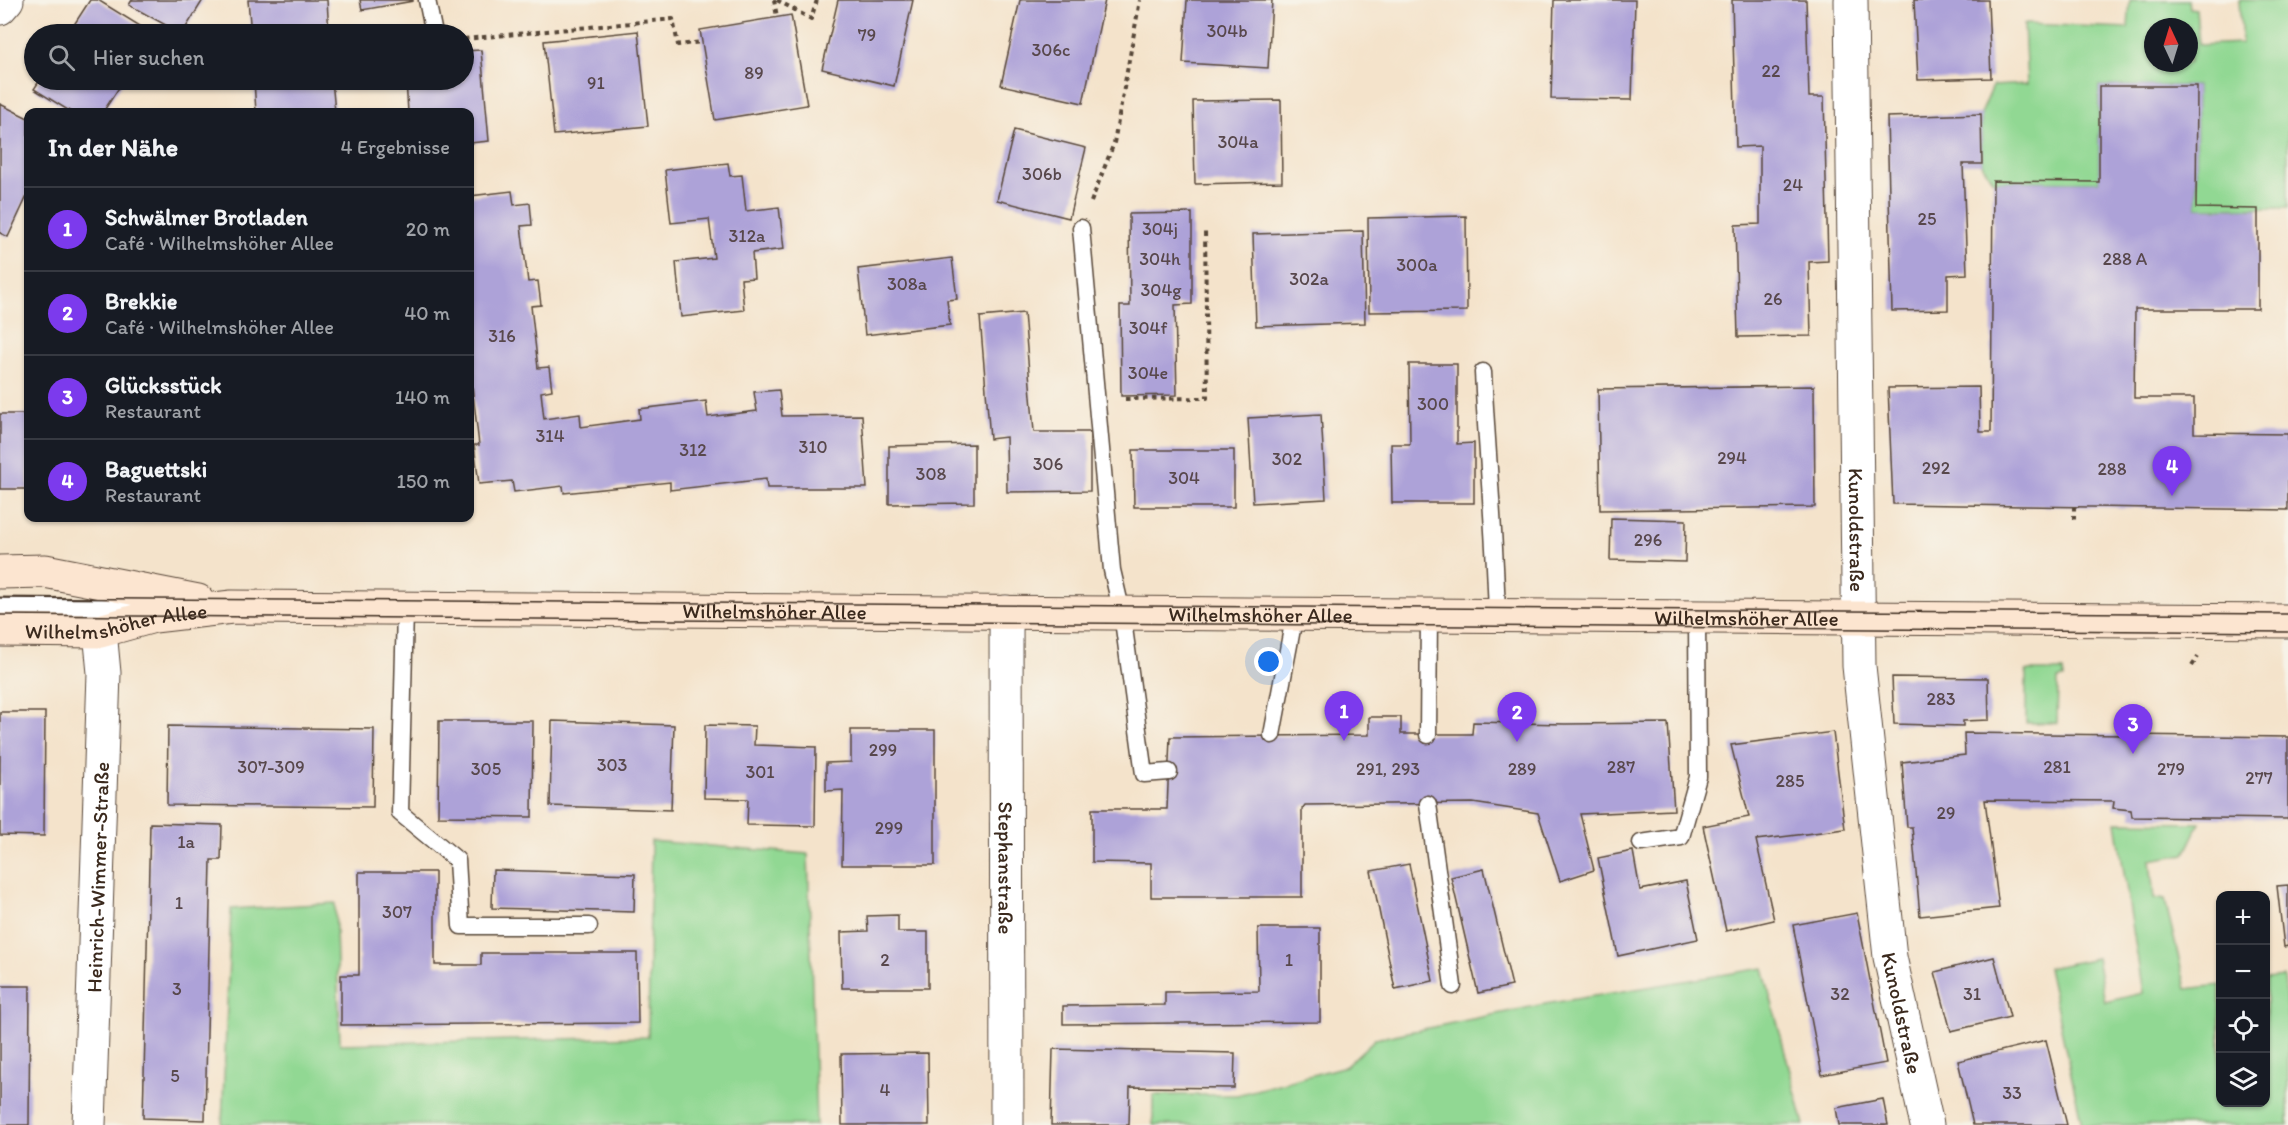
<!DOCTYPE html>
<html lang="de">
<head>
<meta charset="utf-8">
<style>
  body { margin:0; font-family:Itim,sans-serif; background:#242831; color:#f1f3f6 }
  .controls { position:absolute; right:18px; bottom:18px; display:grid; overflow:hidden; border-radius:12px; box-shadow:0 2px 4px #0004 }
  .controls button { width:54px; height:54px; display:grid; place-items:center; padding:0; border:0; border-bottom:2px solid #363941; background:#171b24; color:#f1f3f6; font:30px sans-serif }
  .compass { position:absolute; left:2144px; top:18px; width:54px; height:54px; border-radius:50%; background:#171b24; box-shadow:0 2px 4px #0004; rotate:356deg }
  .you { position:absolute; left:1269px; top:662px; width:21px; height:21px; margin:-15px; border:4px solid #fff; border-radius:50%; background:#1a73e8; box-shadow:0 0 0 9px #1a73e833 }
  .badge { display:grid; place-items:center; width:39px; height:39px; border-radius:50%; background:#7c3aed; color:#fff; font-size:20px; font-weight:700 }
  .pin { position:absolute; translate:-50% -50px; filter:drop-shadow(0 2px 3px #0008) }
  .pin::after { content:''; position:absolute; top:32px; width:21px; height:18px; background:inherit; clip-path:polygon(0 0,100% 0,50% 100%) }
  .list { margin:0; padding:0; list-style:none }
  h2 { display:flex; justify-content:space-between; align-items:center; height:78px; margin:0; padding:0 24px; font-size:26px }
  h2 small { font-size:20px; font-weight:400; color:#9ea1a6 }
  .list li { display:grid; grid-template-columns:39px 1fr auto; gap:18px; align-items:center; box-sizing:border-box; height:84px; padding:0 24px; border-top:2px solid #363941 }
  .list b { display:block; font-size:22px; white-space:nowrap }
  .list p { margin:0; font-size:20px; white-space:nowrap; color:#9ea1a6 }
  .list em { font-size:20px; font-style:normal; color:#9ea1a6 }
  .icon { flex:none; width:33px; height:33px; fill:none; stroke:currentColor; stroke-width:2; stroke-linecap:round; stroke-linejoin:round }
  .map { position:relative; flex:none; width:2288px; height:1125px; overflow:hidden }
  .search { position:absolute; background:#171b24; box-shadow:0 2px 4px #0004; left:24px; top:24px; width:450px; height:66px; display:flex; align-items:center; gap:15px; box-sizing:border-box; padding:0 21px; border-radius:33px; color:#9ea1a6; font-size:22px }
  .panel { position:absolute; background:#171b24; box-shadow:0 2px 4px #0004; left:24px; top:108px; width:450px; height:414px; border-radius:12px }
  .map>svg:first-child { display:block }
  .green { fill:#91d893; stroke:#668158; stroke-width:1.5; fill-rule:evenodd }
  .building { fill:#ada2d8 }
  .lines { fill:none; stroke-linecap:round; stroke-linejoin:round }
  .lane-casing { stroke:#574638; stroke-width:19 }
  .street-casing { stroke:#574638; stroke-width:35 }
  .secondary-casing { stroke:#574638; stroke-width:35 }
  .path { stroke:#574638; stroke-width:4; stroke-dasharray:4.5 4.5; stroke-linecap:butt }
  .lane { stroke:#fff; stroke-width:16 }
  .street { stroke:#fff; stroke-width:33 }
  .secondary { stroke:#fce5d0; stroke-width:33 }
  .tram { stroke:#3b2a1e; stroke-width:1.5 }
  .labels { text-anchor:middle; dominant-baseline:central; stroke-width:5; stroke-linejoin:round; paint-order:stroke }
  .number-label { font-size:18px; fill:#58484c }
  .street-label { font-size:21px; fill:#3b2a1e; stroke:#f7f3e8 }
</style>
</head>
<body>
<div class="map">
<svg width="2288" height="1125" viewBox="0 0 2288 1125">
  <rect width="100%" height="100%" fill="#f7f3e8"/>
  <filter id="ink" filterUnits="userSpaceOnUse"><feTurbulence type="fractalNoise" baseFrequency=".0167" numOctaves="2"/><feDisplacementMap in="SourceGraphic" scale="12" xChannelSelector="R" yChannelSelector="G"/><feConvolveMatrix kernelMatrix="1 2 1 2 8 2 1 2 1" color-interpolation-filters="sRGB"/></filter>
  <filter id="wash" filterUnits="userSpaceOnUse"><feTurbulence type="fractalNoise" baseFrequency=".008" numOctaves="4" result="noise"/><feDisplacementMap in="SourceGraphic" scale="24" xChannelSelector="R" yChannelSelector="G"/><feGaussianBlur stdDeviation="1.35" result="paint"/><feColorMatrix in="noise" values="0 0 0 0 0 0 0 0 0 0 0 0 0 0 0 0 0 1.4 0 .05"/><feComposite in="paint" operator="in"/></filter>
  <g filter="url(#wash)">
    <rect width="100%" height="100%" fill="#f4e3cb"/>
    <path class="green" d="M 2130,0 L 2189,0 L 2190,8 L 2196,9 L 2199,45 L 2242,43 L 2239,0 L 2288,0 L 2288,208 L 2196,208 L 2197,86 L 2099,86 L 2099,182 L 1993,181 L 1982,164 L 1981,114 L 1993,86 L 2027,84 L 2024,24 L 2128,28 ZM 2153,27 L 2189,27 L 2189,63 L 2153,63 Z
      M 2026,671 L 2063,671 L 2064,678 L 2058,679 L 2057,723 L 2026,723 Z
      M 2116,822 L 2200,823 L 2185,854 L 2150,860 L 2154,898 L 2165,900 L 2186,989 L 2220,985 L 2220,1102 L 2266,1102 L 2266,979 L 2284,977 L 2288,1023 L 2288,1125 L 2082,1125 L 2048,968 L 2097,958 L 2105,1002 L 2143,993 Z
      M 651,841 L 808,854 L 816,1125 L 222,1125 L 231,909 L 335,903 L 340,1044 L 648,1037 Z
      M 1763,968 L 1804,1125 L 1153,1125 L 1153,1095 L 1237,1095 L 1346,1066 L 1375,1039 L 1545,1004 Z"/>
    <g id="blocks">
      <path class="building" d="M 90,0 L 98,0 L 153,34 L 68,34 Z
        M 132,0 L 203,0 L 182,34 L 129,5 Z
        M 248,0 L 327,0 L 329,34 L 251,34 Z
        M 360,0 L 413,0 L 413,1 L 362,10 Z
        M 838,0 L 913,0 L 894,86 L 822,69 Z
        M 1020,0 L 1105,0 L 1083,103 L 1001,85 Z
        M 1187,0 L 1272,0 L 1268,68 L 1183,63 Z
        M 1554,0 L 1635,0 L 1632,100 L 1551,99 Z
        M 1732,0 L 1806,0 L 1809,97 L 1824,97 L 1828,261 L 1809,262 L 1811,336 L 1738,337 L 1735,225 L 1760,224 L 1760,146 L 1736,147 Z
        M 1914,0 L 1988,0 L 1991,78 L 1918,80 Z
        M 791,15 L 807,105 L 715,120 L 700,30 Z
        M 638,31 L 648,126 L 554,135 L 544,41 Z
        M 481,50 L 489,141 L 470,143 L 470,112 L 408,112 L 406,80 L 464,80 L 464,51 Z
        M 40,80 L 124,80 L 103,112 L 71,112 L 34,89 Z
        M 254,80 L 332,80 L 335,112 L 256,112 Z
        M 2099,86 L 2197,86 L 2196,208 L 2258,209 L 2258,309 L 2135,309 L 2134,398 L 2194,398 L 2194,433 L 2288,434 L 2288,510 L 1893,504 L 1888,388 L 1979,387 L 1980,432 L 1991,432 L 1993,181 L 2099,182 Z
        M 1281,100 L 1282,182 L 1195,184 L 1193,101 Z
        M 0,104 L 28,118 L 28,194 L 8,237 L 0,233 Z
        M 1981,114 L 1982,164 L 1963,164 L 1967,274 L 1948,275 L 1948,310 L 1892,311 L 1887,117 Z
        M 1014,130 L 1086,148 L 1069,218 L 997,200 Z
        M 728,163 L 730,176 L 742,175 L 746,211 L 779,207 L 784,249 L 752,253 L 754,278 L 741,279 L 744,310 L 681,317 L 676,262 L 714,258 L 709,219 L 671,223 L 665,170 Z
        M 512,191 L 514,205 L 530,203 L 532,225 L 521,226 L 528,282 L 538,281 L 541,305 L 531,306 L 538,368 L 549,367 L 552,390 L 541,392 L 544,419 L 580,414 L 581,427 L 640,419 L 639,409 L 706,401 L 708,417 L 757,411 L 754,392 L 779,390 L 782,416 L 862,415 L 867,488 L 767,488 L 766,479 L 670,490 L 670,482 L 564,493 L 563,486 L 514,492 L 512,481 L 479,484 L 474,445 L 479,445 L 470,368 L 470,196 Z
        M 1192,213 L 1192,304 L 1175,305 L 1177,395 L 1121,396 L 1120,306 L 1130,306 L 1129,214 Z
        M 1466,216 L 1467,311 L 1369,312 L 1368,218 Z
        M 1363,231 L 1365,323 L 1256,326 L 1253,234 Z
        M 952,258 L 957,299 L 947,300 L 950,325 L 865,335 L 858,269 Z
        M 1024,313 L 1034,432 L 1090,432 L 1090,491 L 1007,492 L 1006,437 L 990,439 L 980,317 Z
        M 1409,364 L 1457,364 L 1457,444 L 1474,443 L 1474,503 L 1392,503 L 1391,444 L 1410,444 Z
        M 1814,386 L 1815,507 L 1600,510 L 1598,389 Z
        M 0,414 L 28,414 L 28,489 L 0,489 Z
        M 1321,414 L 1326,499 L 1253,503 L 1248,418 Z
        M 974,444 L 974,503 L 889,504 L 889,446 Z
        M 1133,450 L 1234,450 L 1234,507 L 1134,507 Z
        M 1611,518 L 1686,520 L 1685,562 L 1610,560 Z
        M 1892,677 L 1988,678 L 1989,720 L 1963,721 L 1963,726 L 1894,724 Z
        M 0,712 L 45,712 L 44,836 L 0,835 Z
        M 1369,717 L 1401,717 L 1401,734 L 1472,734 L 1473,722 L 1565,724 L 1668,723 L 1674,810 L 1580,814 L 1594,870 L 1560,881 L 1538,813 L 1473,803 L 1305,805 L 1302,809 L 1302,897 L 1151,897 L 1151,863 L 1092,862 L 1092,809 L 1167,809 L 1170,737 L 1369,735 Z
        M 439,721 L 533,721 L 532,817 L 438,816 Z
        M 552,721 L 674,725 L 671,810 L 550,806 Z
        M 705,725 L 755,726 L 754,745 L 816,747 L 815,826 L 747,825 L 748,799 L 704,798 Z
        M 168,726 L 374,729 L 373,807 L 167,805 Z
        M 851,730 L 935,730 L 935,865 L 842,865 L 843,790 L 826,791 L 826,763 L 851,762 Z
        M 1833,732 L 1845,829 L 1756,840 L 1774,920 L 1726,931 L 1703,826 L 1749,817 L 1731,745 Z
        M 1964,733 L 2288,737 L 2288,819 L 2132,817 L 2131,810 L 2113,808 L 2114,801 L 1985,800 L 1999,908 L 1920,916 L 1912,827 L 1907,827 L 1902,762 L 1965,755 Z
        M 150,823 L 222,825 L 221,860 L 211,860 L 205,1120 L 143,1118 Z
        M 1633,851 L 1640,890 L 1686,881 L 1698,939 L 1618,956 L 1598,858 Z
        M 1409,864 L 1433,981 L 1395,989 L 1371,871 Z
        M 1484,869 L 1512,986 L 1478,993 L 1451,877 Z
        M 493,870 L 635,874 L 634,912 L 492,908 Z
        M 359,872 L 435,872 L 435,965 L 481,965 L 481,953 L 637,953 L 638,1023 L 341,1025 L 341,975 L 359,975 Z
        M 2288,885 L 2288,946 L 2284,947 L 2277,886 Z
        M 1857,913 L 1886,1063 L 1822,1075 L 1793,925 Z
        M 898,915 L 898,932 L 928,932 L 928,988 L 842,988 L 841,932 L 868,931 L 867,916 Z
        M 1258,928 L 1320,928 L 1320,1022 L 1063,1024 L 1063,1006 L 1165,1005 L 1165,992 L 1259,991 Z
        M 1994,957 L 2010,1017 L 1951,1031 L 1935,972 Z
        M 0,986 L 30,986 L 29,1125 L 0,1125 Z
        M 2046,1040 L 2067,1125 L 1973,1125 L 1958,1061 Z
        M 1053,1049 L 1235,1053 L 1234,1088 L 1130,1087 L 1129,1125 L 1051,1125 Z
        M 928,1053 L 929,1125 L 842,1125 L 841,1054 Z
        M 1883,1099 L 1888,1125 L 1839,1125 L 1836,1108 Z"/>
    </g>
  </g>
  <g filter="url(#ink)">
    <use href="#blocks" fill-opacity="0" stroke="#574638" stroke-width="1.5"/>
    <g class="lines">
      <g class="lane-casing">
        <path id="lane" d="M 427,0 L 434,34
          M 1081,228 L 1112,570 L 1122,613 L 1144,774 L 1169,772
          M 1483,372 C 1487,454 1495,535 1497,617
          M 0,606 L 147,607
          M 405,610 L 400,813 L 457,860 L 461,926 L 589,926
          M 1272,735 L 1295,613
          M 1428,735 L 1429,615
          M 1428,804 L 1453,986
          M 1641,843 L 1681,837 L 1698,777 L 1697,617"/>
      </g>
      <g class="street-casing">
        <g id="street">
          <path id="s1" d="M 1851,0 L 1859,666 L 1890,957 L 1927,1125"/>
          <path d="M 0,8 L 7,0"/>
          <path id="s2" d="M 1006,612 L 1007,1125"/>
          <path id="s3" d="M 89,1125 L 104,673 L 100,631"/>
        </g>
      </g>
      <g class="secondary-casing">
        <g id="secondary">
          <path d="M 0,572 L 45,571 L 198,601"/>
          <path id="s4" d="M 0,630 L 100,631 L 154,616 L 232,607 L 2288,621"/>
        </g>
      </g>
      <path class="path" d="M 774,0 L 777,17
        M 777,0 L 811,19 L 817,0
        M 464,39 L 673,19 L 678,45 L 702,42
        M 1091,202 L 1114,143 L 1140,0
        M 1125,399 L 1207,398 L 1205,228
        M 2074,506 L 2074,523
        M 2192,666 L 2198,657"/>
      <use href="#lane" class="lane"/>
      <use href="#street" class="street"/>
      <use href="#secondary" class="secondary"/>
      <path class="tram" d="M 0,598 L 2288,614
        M 0,615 L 2288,632"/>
    </g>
  </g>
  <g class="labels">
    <g class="number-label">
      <text x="1227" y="31">304b</text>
      <text x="867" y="35">79</text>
      <text x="1051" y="50">306c</text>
      <text x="1771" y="71">22</text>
      <text x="754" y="73">89</text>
      <text x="596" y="83">91</text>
      <text x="1238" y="142">304a</text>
      <text x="1042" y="174">306b</text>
      <text x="1793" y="185">24</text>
      <text x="1927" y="219">25</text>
      <text x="1160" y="229">304j</text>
      <text x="747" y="236">312a</text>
      <text x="1160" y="259">304h</text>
      <text x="2125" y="259">288 A</text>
      <text x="1417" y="265">300a</text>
      <text x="1309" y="279">302a</text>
      <text x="907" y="284">308a</text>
      <text x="1161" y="290">304g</text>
      <text x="1773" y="299">26</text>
      <text x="1148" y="328">304f</text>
      <text x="502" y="336">316</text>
      <text x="1148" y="373">304e</text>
      <text x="1433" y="404">300</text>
      <text x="550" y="436">314</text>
      <text x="813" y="447">310</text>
      <text x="693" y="450">312</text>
      <text x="1732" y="458">294</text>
      <text x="1287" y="459">302</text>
      <text x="1048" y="464">306</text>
      <text x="1936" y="468">292</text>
      <text x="2112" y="469">288</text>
      <text x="931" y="474">308</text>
      <text x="1184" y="478">304</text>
      <text x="1648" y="540">296</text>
      <text x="1941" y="699">283</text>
      <text x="883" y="750">299</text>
      <text x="612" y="765">303</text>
      <text x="271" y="767">307-309</text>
      <text x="1621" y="767">287</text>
      <text x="2057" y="767">281</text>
      <text x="486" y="769">305</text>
      <text x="1388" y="769">291, 293</text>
      <text x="1522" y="769">289</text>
      <text x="2171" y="769">279</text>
      <text x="760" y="772">301</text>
      <text x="2259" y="778">277</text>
      <text x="1790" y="781">285</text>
      <text x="1946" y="813">29</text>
      <text x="889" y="828">299</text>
      <text x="186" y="842">1a</text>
      <text x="179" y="903">1</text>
      <text x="397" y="912">307</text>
      <text x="885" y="960">2</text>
      <text x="1289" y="960">1</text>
      <text x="177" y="989">3</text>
      <text x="1840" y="994">32</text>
      <text x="1972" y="994">31</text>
      <text x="175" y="1076">5</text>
      <text x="885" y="1090">4</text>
      <text x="2012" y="1093">33</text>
    </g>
    <g class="street-label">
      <text stroke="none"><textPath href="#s1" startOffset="530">Kunoldstraße</textPath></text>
      <text stroke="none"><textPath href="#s4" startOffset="777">Wilhelmshöher Allee</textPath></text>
      <text stroke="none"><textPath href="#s4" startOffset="1263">Wilhelmshöher Allee</textPath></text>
      <text stroke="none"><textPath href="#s4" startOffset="1749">Wilhelmshöher Allee</textPath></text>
      <text stroke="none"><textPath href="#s4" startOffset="117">Wilhelmshöher Allee</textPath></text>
      <text stroke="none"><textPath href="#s2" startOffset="256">Stephanstraße</textPath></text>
      <text stroke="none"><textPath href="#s3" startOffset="248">Heinrich-Wimmer-Straße</textPath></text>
      <text stroke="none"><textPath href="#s1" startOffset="1016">Kunoldstraße</textPath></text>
    </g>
  </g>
</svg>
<div class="controls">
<button>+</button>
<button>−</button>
<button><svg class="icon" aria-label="locate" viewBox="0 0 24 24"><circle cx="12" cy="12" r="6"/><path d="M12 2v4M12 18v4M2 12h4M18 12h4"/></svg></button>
<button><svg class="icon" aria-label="layers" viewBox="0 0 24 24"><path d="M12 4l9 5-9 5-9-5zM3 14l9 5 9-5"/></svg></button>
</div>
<svg class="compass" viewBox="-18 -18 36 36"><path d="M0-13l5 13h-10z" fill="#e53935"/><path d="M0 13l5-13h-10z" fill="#9ea1a6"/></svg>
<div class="you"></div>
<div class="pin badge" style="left:1344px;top:741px">1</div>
<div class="pin badge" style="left:1517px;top:742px">2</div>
<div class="pin badge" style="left:2133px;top:754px">3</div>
<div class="pin badge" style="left:2172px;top:496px">4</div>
<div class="search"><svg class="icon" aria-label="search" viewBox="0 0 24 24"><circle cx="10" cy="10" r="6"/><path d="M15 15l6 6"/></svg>Hier suchen</div>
<section class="panel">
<h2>In der Nähe<small>4 Ergebnisse</small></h2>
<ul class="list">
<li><span class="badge">1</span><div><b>Schwälmer Brotladen</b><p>Café · Wilhelmshöher Allee</p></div><em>20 m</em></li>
<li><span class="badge">2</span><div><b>Brekkie</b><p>Café · Wilhelmshöher Allee</p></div><em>40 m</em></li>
<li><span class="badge">3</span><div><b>Glücksstück</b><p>Restaurant</p></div><em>140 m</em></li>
<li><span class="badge">4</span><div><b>Baguettski</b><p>Restaurant</p></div><em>150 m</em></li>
</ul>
</section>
</div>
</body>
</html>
